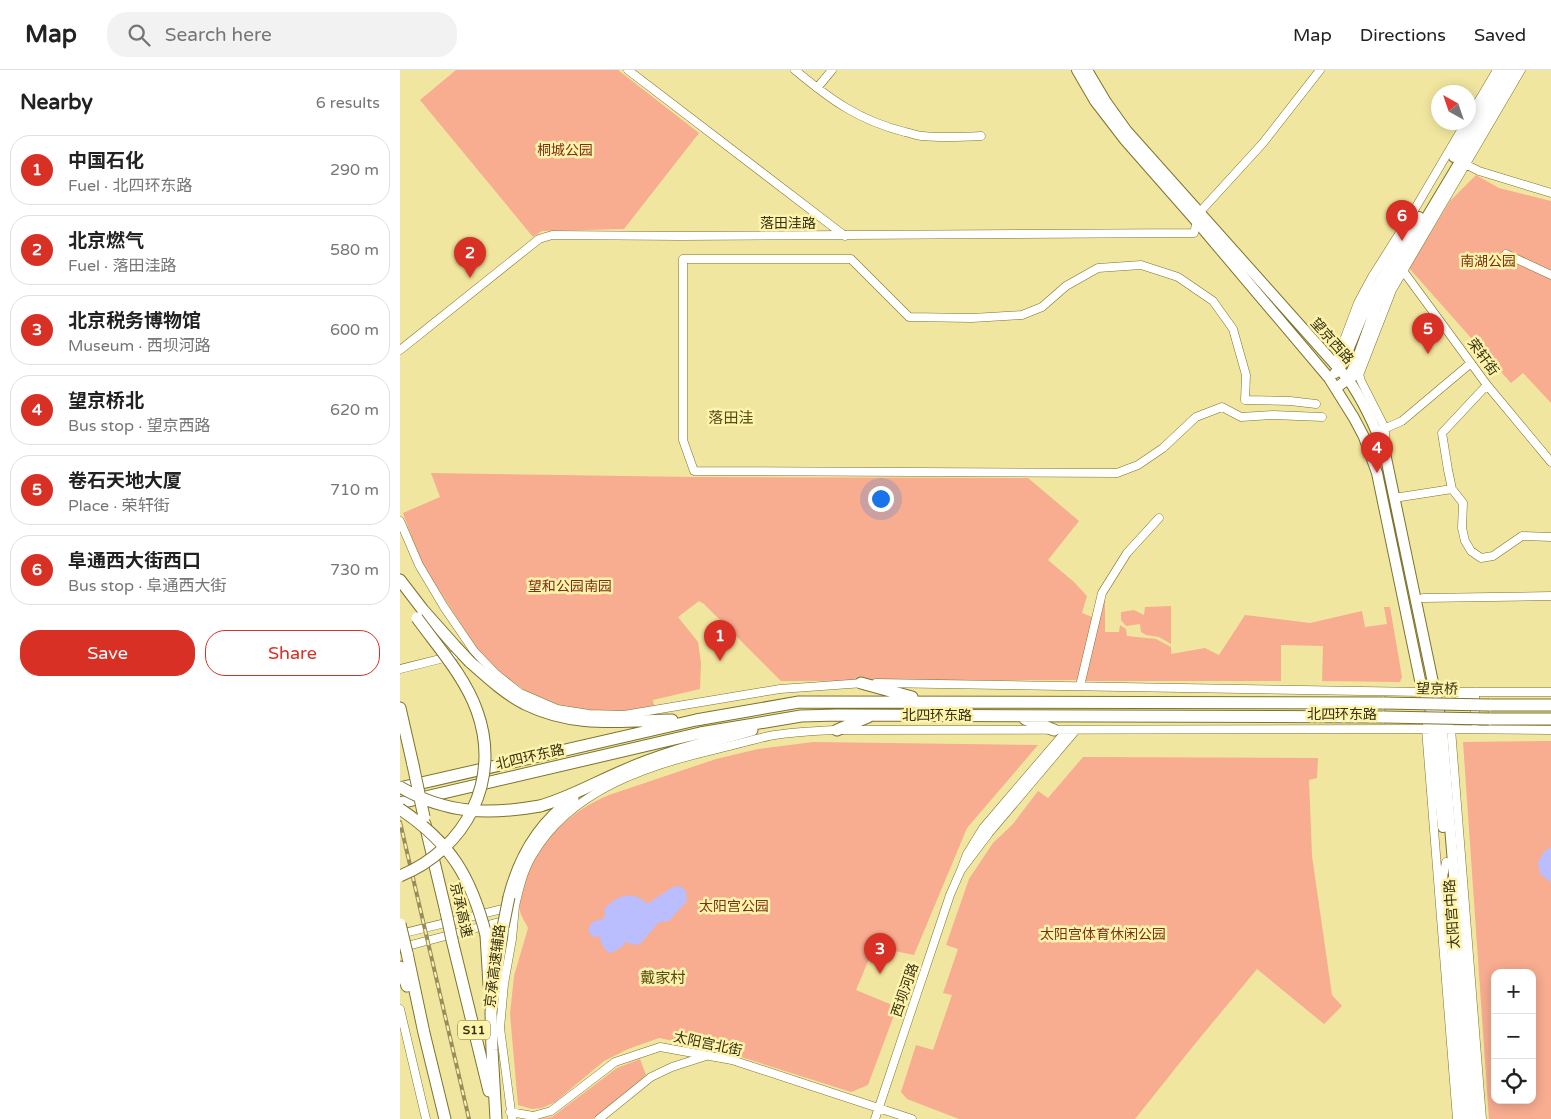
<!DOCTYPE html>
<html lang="en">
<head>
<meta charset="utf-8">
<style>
  body { margin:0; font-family:"Varela Round","Noto Sans SC",sans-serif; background:#f2f2f2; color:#222 }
  .controls { position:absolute; right:15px; bottom:15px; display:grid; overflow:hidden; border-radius:10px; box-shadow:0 2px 12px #0003 }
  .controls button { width:45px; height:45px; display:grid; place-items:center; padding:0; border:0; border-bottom:1px solid #e0e0e0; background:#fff; color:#222; font:25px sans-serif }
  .compass { position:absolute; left:1031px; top:15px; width:45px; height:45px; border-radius:50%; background:#fff; box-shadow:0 2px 12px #0003; rotate:320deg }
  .you { position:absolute; left:480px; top:428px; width:18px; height:18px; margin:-12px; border:4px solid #fff; border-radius:50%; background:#1a73e8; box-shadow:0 0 0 8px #1a73e833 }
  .badge { display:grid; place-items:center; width:32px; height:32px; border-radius:50%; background:#d93025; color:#fff; font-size:16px; font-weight:700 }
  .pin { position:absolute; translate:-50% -41px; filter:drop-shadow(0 1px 2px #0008) }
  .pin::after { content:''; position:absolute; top:26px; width:18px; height:15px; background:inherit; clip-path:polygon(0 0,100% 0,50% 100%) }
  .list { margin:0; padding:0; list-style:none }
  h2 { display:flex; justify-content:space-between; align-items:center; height:65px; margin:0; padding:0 20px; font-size:21px }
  h2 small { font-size:16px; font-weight:400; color:#767676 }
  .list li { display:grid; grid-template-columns:32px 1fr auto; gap:15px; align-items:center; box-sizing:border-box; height:70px; margin:0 10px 10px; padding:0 10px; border:1px solid #e0e0e0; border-radius:20px }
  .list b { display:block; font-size:19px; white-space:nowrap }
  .list p { margin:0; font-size:16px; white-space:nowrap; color:#767676 }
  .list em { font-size:16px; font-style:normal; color:#767676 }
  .actions { display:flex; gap:10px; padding:15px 20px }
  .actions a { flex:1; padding:11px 0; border:1px solid #d93025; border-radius:20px; text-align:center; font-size:18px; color:#d93025 }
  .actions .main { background:#d93025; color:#fff }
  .icon { flex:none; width:28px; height:28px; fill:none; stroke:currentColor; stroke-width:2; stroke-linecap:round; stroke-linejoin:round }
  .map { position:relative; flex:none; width:1151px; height:1049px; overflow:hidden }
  header { display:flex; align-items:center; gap:30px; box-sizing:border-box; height:70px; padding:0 25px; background:#fff; border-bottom:1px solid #e0e0e0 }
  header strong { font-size:24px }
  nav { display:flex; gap:28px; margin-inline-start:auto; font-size:18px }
  .search { width:350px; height:45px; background:#f2f2f2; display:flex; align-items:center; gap:12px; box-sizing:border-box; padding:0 18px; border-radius:20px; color:#767676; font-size:19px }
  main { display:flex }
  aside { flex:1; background:#fff }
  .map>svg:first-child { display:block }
  .green { fill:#f8ac90; fill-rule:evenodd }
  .water { fill:#babefe }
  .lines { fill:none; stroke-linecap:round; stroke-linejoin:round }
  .minor-casing { stroke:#7d732c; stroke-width:9 }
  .major-casing { stroke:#7d732c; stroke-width:12 }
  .highway-casing { stroke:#7d732c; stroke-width:13 }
  .minor { stroke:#fff; stroke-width:8 }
  .major { stroke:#fff; stroke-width:10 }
  .highway { stroke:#fff; stroke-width:11 }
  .rail-casing { stroke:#978e5c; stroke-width:4 }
  .rail { stroke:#fef3ab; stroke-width:2; stroke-dasharray:5.5; stroke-linecap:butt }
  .highway-bridge-casing { stroke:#7d732c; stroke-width:13; stroke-linecap:butt }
  .highway-bridge { stroke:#fff; stroke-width:11 }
  .labels { text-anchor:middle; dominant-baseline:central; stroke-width:5; stroke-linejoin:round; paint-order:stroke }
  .shield { fill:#fef3ab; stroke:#726b41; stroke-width:1 }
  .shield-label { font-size:12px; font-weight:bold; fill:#363114 }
  .park-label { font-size:14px; fill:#793316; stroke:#fef3ab }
  .street-label { font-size:14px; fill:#363114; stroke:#fef3ab }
  .neighbourhood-label { font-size:15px; fill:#534b15; stroke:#fef3ab }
</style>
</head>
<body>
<header>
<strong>Map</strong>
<div class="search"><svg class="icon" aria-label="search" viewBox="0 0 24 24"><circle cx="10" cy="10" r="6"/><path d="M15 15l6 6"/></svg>Search here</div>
<nav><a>Map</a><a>Directions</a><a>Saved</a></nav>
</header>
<main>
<aside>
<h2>Nearby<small>6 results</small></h2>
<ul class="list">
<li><span class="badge">1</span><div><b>中国石化</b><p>Fuel · 北四环东路</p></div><em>290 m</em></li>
<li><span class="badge">2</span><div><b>北京燃气</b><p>Fuel · 落田洼路</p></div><em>580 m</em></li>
<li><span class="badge">3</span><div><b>北京税务博物馆</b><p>Museum · 西坝河路</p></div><em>600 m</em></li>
<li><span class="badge">4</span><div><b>望京桥北</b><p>Bus stop · 望京西路</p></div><em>620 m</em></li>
<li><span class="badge">5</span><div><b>卷石天地大厦</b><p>Place · 荣轩街</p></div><em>710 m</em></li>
<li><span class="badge">6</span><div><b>阜通西大街西口</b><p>Bus stop · 阜通西大街</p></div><em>730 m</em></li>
</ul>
<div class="actions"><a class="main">Save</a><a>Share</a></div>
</aside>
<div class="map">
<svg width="1151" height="1049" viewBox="0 0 1151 1049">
  <rect width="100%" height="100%" fill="#f1e69f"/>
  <path class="green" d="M 56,0 L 218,0 L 299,63 L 224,159 L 142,161 L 133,167 L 20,30 Z
    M 1076,105 L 1099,118 L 1151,131 L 1151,333 L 1123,303 L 1111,313 L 1009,198 L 1050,131 Z
    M 31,403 L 294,407 L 628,408 L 679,451 L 648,490 L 674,512 L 687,526 L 682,543 L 692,547 L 679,610 L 381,611 L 304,534 L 299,531 L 278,547 L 298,572 L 301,593 L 300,619 L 253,630 L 254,636 L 215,642 L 187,642 L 155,634 L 127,622 L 101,603 L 79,582 L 24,497 L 17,482 L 3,443 L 40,427 Z
    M 705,525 L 705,562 L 719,562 L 720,555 L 726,559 L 727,566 L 756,569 L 771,577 L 771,584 L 805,578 L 819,585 L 845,545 L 910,553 L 962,541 L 965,557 L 987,554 L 984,537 L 990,537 L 1002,607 L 1000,612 L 922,611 L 923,576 L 881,575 L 881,611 L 684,611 Z
    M 771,536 L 771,574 L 759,567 L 746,565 L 741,562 L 740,554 L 726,556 L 721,550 L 721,542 L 734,540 L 744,545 L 745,537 Z
    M 1151,671 L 1151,1049 L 1089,1049 L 1063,672 ZM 1095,903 L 1132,903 L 1132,1030 L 1095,1030 Z
    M 413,672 L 638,675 L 567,758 L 514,885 L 474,877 L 456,920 L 497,937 L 468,1015 L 451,1022 L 319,980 L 259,968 L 228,979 L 204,991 L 155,1032 L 142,1038 L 132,1039 L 118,1035 L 110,944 L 114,906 L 128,858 C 126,853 120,845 120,840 C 119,835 122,826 123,821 C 132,777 169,741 209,725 L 316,689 L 358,679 Z
    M 683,687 L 918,688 L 917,708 L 909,710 L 912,786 L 932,925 L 942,936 L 924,954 L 857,899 L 794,975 L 735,1049 L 559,1049 L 507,1029 L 501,1022 L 516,975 L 533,980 L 552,925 L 543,923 L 558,879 L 546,875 L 569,809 L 593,773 L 613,754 L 638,721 L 648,728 Z
    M 240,989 L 246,1005 L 193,1049 L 138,1049 L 152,1047 L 217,998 Z"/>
  <path class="water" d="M 1151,777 L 1151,812 L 1140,804 L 1138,792 L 1144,782 Z
    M 280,816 L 286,821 L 287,831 L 269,851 L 259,852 L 241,873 L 235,875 L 225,872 L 222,877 L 211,883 C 204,881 201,873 199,866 L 193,867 L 188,861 L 192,852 L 203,849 L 205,845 L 204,840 C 215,826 233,819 247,834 L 273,817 Z"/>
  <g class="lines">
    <g class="minor-casing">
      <path id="minor" d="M 228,0 L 445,166
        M 395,0 C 431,30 458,50 505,62 C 511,63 517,66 523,66 C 542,68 562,67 581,66
        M 417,18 L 432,0
        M 1068,49 L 1097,0
        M 1065,94 L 1079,101 L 1151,123
        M 1106,184 L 1151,205
        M 1001,198 L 1087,315 L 1151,392
        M 0,280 L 139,169 L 152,165 L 280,166 L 794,163 L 799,143 L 863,73 L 920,0
        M 939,299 L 938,286 L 958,233 L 972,207 L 1013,142 L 1066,52
        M 958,301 L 961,311 L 985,358 L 985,378
        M 948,309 L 959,305 L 992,220 L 1121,0
        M 1087,315 L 1042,363 L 1048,400 L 1052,419 L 1063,433 L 1062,458 L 1065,471 L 1071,481 L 1081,488 L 1093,486 L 1122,466 L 1151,467
        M 916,334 L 890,331 L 845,330 L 846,305 L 833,259 L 813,231 L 778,207 L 741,195 L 698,198 L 666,216 L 642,237 L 622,245 L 572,248 L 509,247 L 451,189 L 283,189 L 283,370 L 294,401 L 717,403 L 738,395 L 763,378 L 796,347 L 822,337 L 841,347 L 873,345 L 922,347
        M 977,362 L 1002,351 L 1071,293
        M 994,428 L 1052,419
        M 0,451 L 19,495 L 44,537 L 74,581 L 96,604 L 120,623 L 157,639 L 189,644 L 224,645 L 380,619 L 464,613
        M 1023,528 L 1151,526
        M 0,599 L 64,583
        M 476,613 L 1024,622 L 1151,622
        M 680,616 L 702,523 L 727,483 L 759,448
        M 1054,633 L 1075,622 L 1075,652
        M 1027,655 L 1026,659 L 1057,1049
        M 1048,655 L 1051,659 L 1082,1049
        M 667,660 L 583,758 L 567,784 L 561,800 L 589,763 L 676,660
        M 1041,817 L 1046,792
        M 0,864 L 115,836 C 119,819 123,801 132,786 C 170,720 248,695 317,679 C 335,675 352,670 369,666 C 391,662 415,661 437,660 L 1033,659 L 1151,660
        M 0,878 L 107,850
        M 0,939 L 26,1049
        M 110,1042 L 133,1046 L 151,1041 L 215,992 L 260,977 L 332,990 L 512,1049
        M 112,1049 L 100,958 L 104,914 L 112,869 L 115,836
        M 199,1049 L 251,1007 L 272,997 L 306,986
        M 475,1049 L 550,825 L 561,800"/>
    </g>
    <g class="major-casing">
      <path id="major" d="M 677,0 L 695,31 L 725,70 L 797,152 L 929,308 L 954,348 L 964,367 L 977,403 L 1020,610 L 1031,641 L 1043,757
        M 687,0 L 706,32 L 726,60 L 948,309 C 964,332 975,356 985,383 L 1039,641 L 1042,659 L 1074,1049
        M 1054,87 L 1106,0
        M 935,303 L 939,300 L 946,285 L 969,229 L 1019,147
        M 936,318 L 948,309 L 956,293 L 976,237 L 985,217 L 1115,0
        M 1050,849 L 1064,1049"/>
    </g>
    <g class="highway-casing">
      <path id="highway" d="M 0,510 L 23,540 L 55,576
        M 70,592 C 87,607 104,623 125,634 C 174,658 219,651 272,650
        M 461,613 L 512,627
        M 1089,635 L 1151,635
        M 0,638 L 13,695
        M 625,649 L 654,660
        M 1089,649 L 1151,649
        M 437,660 L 468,647
        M 0,718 L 296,650 L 399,632 L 984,633
        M 0,733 L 300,663 L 401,646 L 437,645 L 984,647
        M 140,736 C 171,727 196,712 225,700 C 265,682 310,672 352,660
        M 25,754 L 46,842
        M 109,827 C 119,788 139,753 173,729
        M 86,865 L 89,915
        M 52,870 L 89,1021
        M 7,883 L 24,963 L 45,1049
        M 0,897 L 7,916
        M 96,1049 L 92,980 L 91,942 L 103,857"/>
    </g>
    <use href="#minor" class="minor"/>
    <use href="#major" class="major"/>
    <use href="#highway" class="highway"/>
    <g class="rail-casing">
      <path id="rail" d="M 0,752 L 69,1049"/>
    </g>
    <use href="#rail" class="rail"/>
    <g class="highway-bridge-casing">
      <path id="highway-bridge" d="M 55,576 L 70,592
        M 984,633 L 1089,635
        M 984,647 L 1089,649
        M 13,695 L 24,747
        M 0,717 C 46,744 89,745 140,736
        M 0,739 C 51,773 71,807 86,865
        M 0,806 C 66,779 102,710 77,641 C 65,607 38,577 17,548
        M 46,842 L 52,870
        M 0,854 L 7,883
        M 103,857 L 109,827"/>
    </g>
    <use href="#highway-bridge" class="highway-bridge"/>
  </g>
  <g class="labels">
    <rect class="shield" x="58" y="950.5" width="32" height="19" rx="4"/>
    <g class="shield-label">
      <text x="74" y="960">S11</text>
    </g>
    <g class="park-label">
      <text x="165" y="80">桐城公园</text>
      <text x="1088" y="191">南湖公园</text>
      <text x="170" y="516">望和公园南园</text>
      <text x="334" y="836">太阳宫公园</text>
      <text x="703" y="864">太阳宫体育休闲公园</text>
    </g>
    <g class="street-label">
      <text x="388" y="153">落田洼路</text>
      <text transform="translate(932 271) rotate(48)">望京西路</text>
      <text transform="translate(1083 287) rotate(54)">荣轩街</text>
      <text transform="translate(1037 619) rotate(1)">望京桥</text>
      <text x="942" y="644">北四环东路</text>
      <text x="537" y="645">北四环东路</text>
      <text transform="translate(130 687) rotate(-13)">北四环东路</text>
      <text transform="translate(61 840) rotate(77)">京承高速</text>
      <text transform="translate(1052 844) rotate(-94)">太阳宫中路</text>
      <text transform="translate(95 896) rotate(-83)">京承高速辅路</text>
      <text transform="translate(505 920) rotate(-71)">西坝河路</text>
      <text transform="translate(308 974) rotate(12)">太阳宫北街</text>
    </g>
    <g class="neighbourhood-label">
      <text x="331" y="348">落田洼</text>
      <text x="263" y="908">戴家村</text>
    </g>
  </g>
</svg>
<div class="controls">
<button>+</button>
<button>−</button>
<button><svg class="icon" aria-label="locate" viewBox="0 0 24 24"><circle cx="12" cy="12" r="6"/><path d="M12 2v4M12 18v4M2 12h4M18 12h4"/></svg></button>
</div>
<svg class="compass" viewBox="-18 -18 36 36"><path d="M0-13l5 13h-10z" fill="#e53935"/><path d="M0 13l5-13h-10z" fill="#767676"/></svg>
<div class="you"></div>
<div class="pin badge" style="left:320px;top:591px">1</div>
<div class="pin badge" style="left:70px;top:208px">2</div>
<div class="pin badge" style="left:480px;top:904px">3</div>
<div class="pin badge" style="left:977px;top:403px">4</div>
<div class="pin badge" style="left:1028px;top:284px">5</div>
<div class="pin badge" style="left:1002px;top:171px">6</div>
</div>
</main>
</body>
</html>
